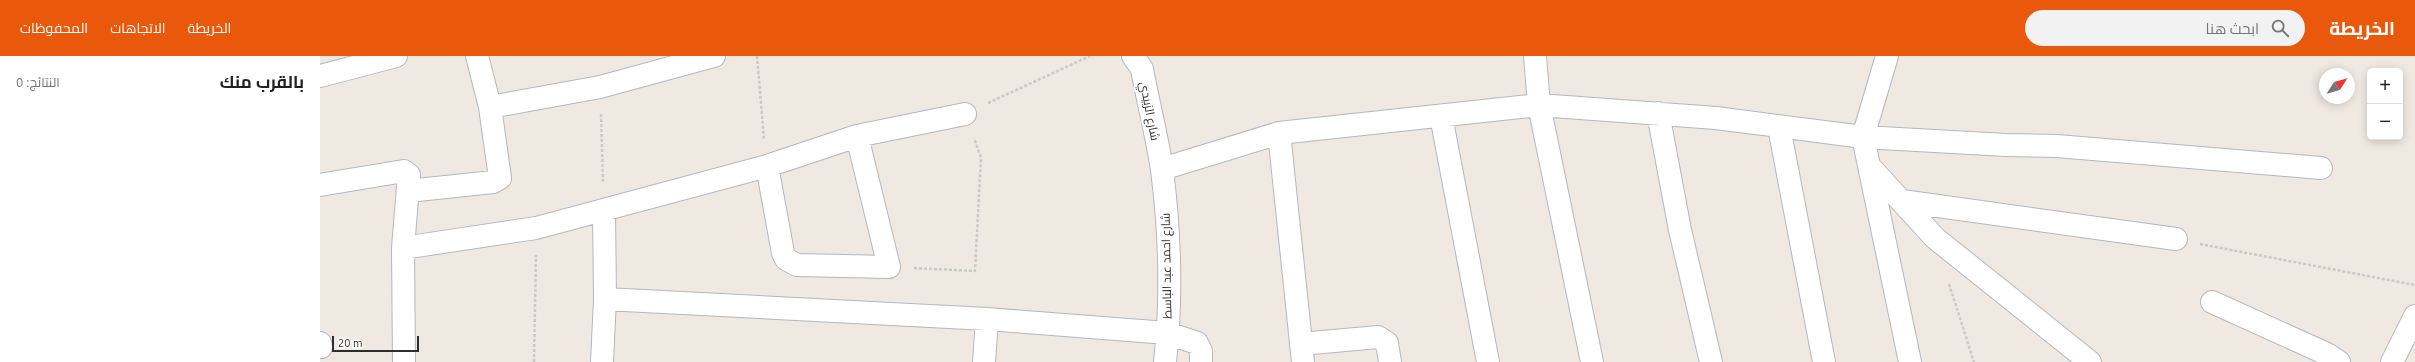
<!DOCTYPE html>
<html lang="ar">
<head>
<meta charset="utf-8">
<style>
  body { margin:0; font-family:Ubuntu,Cairo,sans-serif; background:#f2f2f2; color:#202124; direction:rtl }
  .controls { position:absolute; right:12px; top:12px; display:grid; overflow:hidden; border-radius:6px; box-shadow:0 2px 10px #0003 }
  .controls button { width:36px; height:36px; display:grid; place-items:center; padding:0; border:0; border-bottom:1px solid #e0e0e0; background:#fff; color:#202124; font:20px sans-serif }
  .compass { position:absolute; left:1999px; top:12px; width:36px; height:36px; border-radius:50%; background:#fff; box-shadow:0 2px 10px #0003; rotate:54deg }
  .scale { position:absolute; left:12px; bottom:10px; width:87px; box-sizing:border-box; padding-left:4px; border:2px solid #2e2e2e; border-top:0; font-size:11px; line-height:14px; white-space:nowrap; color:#2e2e2e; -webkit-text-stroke:3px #fff; paint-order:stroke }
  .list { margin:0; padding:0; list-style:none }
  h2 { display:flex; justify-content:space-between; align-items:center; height:52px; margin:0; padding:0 16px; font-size:17px }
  h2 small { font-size:13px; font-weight:400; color:#757577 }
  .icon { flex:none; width:22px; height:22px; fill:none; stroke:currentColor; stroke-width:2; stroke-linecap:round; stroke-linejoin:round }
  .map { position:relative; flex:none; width:2095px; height:306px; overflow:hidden; direction:ltr }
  header { display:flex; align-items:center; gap:24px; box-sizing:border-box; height:56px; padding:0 20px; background:#ea580c; color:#fff }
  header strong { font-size:19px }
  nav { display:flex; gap:22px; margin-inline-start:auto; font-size:14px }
  .search { width:280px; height:36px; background:#f2f2f2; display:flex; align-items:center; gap:10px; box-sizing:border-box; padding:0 14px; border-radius:22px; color:#757577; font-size:15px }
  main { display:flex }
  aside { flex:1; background:#fff }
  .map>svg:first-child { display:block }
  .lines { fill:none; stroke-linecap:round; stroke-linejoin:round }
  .street-casing { stroke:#b4b7c1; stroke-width:24 }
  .path { stroke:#c9c9c9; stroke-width:2.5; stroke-dasharray:3 2; stroke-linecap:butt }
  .street { stroke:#fff; stroke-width:22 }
  .labels { text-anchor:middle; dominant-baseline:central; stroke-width:4; stroke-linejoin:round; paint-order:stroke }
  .street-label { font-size:12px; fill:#2e2e2e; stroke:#fff }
</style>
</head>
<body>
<header>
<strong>الخريطة</strong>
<div class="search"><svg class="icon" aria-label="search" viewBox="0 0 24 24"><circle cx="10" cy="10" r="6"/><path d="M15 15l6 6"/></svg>ابحث هنا</div>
<nav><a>الخريطة</a><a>الاتجاهات</a><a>المحفوظات</a></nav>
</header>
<main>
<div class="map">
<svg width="2095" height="306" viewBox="0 0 2095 306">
  <rect width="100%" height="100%" fill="#efe9e1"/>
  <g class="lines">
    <g class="street-casing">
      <path id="street" d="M 157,0 L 170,51 L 280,31 L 394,0
        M 813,0 L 822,13 C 828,46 837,80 842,114 C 850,177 852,243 845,306
        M 1215,0 L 1219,49 L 1272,306
        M 1567,0 L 1543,81 L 1590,306
        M 0,20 L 76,0
        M 1338,57 L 1360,174 L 1391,306
        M 1121,60 L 1168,306
        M 1459,71 L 1504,306
        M 959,77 L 983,306
        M 447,110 L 463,197 L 466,203 L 477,209 L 569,211 L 537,80
        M 1551,112 L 1615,182 L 1770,306
        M 842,113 L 959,77 L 1219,49 L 1396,62 L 1543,81 L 1686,89 L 1737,90 L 2001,112
        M 0,129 L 84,115 L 89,119 L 83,192 L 84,306
        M 88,135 L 173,126 L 180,122 L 170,51
        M 1582,145 L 1856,183
        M 83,192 L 216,172 L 447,110 L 537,80 L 645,58
        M 285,243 L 667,263 L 847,277 L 877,287 L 881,295 L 881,306
        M 1892,246 L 2009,299 L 2019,306
        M 0,287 L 1,291
        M 981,288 L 1058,281 L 1067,287 L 1070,306
        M 282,306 L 285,243 L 284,154
        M 664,306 L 667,263
        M 2072,306 L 2095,260"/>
    </g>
    <path class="path" d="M 437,0 L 444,83
      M 668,47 L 770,0
      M 281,58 L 283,127
      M 1880,188 L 2095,229
      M 594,212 L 655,215 L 661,102 L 654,82
      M 1629,228 L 1654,306
      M 214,306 L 216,199"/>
    <use href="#street" class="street"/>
  </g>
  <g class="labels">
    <g class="street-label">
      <text transform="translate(830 55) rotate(79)">شارع الزبيدي</text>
      <text transform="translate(846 210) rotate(-91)">شارع احمد عبد الباسط</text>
    </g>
  </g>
</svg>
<div class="controls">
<button>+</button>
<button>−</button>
</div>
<svg class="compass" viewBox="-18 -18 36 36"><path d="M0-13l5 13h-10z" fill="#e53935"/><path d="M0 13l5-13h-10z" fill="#757577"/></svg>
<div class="scale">20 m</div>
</div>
<aside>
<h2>بالقرب منك<small>النتائج: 0</small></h2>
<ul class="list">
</ul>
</aside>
</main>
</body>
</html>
